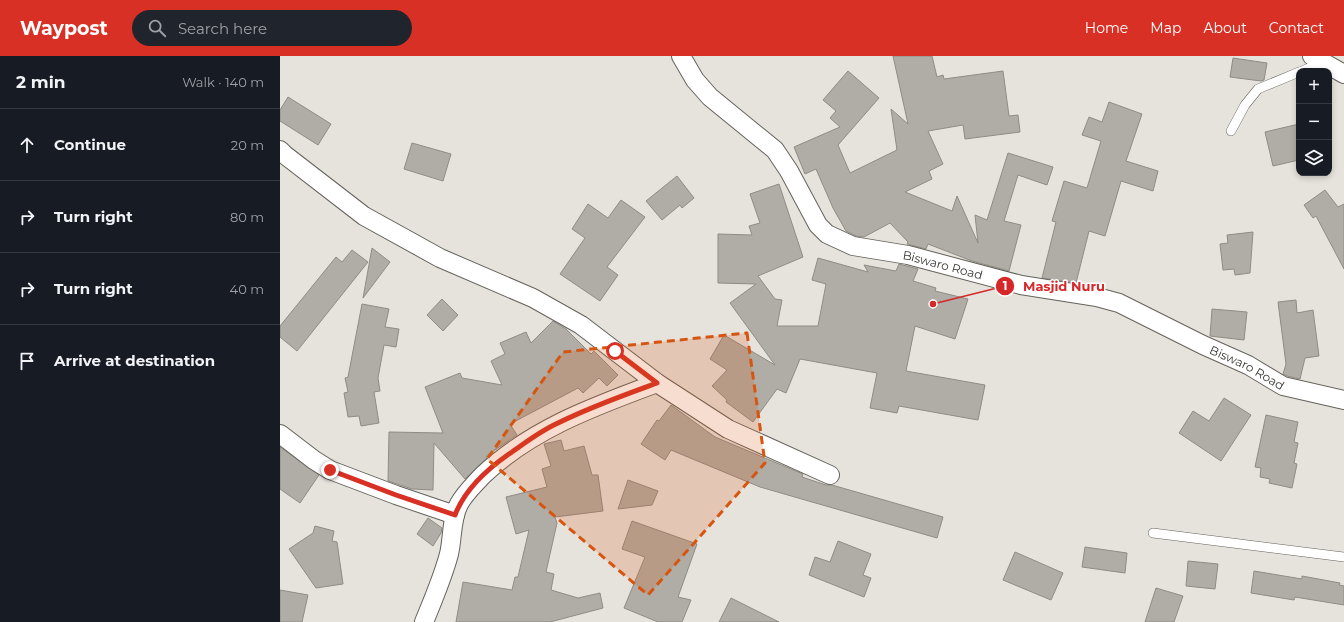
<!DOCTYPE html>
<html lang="en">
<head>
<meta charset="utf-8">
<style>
  body { margin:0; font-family:Montserrat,sans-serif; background:#20242c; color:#f1f3f6 }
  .controls { position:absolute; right:12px; top:12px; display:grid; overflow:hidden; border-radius:8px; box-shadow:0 2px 6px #0003 }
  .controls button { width:36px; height:36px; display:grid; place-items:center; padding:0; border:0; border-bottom:1px solid #363941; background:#171b24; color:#f1f3f6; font:20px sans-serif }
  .stop { position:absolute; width:12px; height:12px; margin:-9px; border:3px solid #d93025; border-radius:50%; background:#fff }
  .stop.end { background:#d93025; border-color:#fff; box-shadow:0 1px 4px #0008 }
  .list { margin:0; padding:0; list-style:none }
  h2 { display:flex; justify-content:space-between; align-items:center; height:52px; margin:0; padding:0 16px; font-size:17px }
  h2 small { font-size:13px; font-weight:400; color:#9ea1a6 }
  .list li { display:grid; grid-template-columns:26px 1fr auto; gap:12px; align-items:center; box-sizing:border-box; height:72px; padding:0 16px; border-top:1px solid #363941 }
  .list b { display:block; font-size:15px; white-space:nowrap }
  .list em { font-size:13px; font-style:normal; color:#9ea1a6 }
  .icon { flex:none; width:22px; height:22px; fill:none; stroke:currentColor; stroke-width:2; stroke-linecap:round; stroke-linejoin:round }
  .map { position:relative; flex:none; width:1064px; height:566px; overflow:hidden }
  header { display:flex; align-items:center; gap:24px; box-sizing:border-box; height:56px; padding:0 20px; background:#d93025; color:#fff }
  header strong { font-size:19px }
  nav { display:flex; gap:22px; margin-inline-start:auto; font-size:14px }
  .search { width:280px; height:36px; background:#20242c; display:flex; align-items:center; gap:10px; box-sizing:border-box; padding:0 14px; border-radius:22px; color:#9ea1a6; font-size:15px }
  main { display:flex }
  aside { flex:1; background:#171b24 }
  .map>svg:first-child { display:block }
  .building { fill:#b0ada6; stroke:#8f8c86 }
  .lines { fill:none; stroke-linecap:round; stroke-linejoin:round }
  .lane-casing { stroke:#65625c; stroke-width:10 }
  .street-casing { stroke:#65625c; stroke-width:20 }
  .lane { stroke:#fff; stroke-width:9 }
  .street { stroke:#fff; stroke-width:18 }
  .route { stroke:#d93025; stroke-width:5 }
  .marked { fill:#d65510; fill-opacity:0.2; stroke:#d65510; stroke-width:3; stroke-dasharray:8 5; stroke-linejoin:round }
  .labels { text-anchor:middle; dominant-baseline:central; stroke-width:3; stroke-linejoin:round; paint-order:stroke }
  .street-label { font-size:12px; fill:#343330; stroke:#fff }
  .leader { fill:none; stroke:#d62828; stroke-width:1.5 }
  .callout-dot { fill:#d62828; stroke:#fff; stroke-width:1.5 }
  .mark-label { font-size:12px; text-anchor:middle; font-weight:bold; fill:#fff }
  .callout-label { font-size:13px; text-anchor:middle; font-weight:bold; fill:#d62828; stroke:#fff; stroke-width:3; stroke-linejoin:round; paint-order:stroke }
</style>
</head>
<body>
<header>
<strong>Waypost</strong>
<div class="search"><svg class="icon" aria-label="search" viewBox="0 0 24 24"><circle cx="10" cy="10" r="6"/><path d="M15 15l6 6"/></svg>Search here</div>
<nav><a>Home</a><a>Map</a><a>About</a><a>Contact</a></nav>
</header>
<main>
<aside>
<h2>2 min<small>Walk · 140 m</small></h2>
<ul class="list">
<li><svg class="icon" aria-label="ahead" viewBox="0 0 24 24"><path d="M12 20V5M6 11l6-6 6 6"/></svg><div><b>Continue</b></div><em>20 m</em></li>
<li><svg class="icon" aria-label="right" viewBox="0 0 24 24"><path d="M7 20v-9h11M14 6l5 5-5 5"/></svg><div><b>Turn right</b></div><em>80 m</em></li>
<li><svg class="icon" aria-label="right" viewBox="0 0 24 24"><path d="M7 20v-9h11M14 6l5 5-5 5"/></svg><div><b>Turn right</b></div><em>40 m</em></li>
<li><svg class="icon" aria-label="arrive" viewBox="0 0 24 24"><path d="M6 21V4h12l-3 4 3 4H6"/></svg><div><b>Arrive at destination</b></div></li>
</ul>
</aside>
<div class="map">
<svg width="1064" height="566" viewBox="0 0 1064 566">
  <rect width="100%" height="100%" fill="#e6e3dc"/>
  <path class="building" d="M 613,0 L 652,0 L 657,21 L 663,19 L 664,23 L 723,15 L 729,60 L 738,59 L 740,76 L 685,83 L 683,69 L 648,75 L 663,108 L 649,115 L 652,123 L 625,136 L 672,155 L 677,140 L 698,187 L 695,159 L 707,164 L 728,97 L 773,111 L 767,129 L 738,119 L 724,165 L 741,169 L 729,215 L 692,205 L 648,188 L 646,193 L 627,188 L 628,186 L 610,167 L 584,181 L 576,180 L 566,175 L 553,152 L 536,113 L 525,118 L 514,91 L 560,71 L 550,62 L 556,55 L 543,44 L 568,15 L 599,42 L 558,89 L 570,117 L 617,94 L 611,53 L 628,68 Z
    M 953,2 L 987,7 L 984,24 L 981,25 L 950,21 Z
    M 8,41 L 51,68 L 38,89 L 0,65 L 0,54 Z
    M 829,46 L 862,58 L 846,105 L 878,115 L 873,135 L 841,125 L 825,180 L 809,175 L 796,227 L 762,222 L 776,166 L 772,165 L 784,125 L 807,132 L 821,85 L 802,79 L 809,61 L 822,66 Z
    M 1019,68 L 1019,104 L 993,110 L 985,76 Z
    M 132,87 L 171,98 L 163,125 L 124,113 Z
    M 397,120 L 414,142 L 402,152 L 400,149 L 382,164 L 366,145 Z
    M 499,128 L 523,201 L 478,220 L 495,243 L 502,244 L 497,270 L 538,270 L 546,228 L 532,224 L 538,202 L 588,216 L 584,209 L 616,215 L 619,208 L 638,213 L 633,225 L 656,232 L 655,235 L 688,243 L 675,283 L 635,270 L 626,315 L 705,329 L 698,364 L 619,350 L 617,357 L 590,352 L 597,317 L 520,303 L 506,337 L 497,333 L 473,366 L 446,346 L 447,344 L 432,330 L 447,314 L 430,303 L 444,279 L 495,309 L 450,247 L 476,228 L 438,227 L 438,178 L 472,179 L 469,170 L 480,167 L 470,138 Z
    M 1045,134 L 1058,151 L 1064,148 L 1064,213 L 1036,160 L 1033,162 L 1024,149 Z
    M 341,144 L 365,161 L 327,211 L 338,219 L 320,245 L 280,218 L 305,182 L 292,173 L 308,148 L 328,162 Z
    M 973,176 L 970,217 L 955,219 L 954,213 L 943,214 L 940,188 L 948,187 L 947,179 Z
    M 92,192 L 110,206 L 83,242 Z
    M 72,194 L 88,206 L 17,295 L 0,281 L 0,270 L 56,201 L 62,206 Z
    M 162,243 L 178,259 L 163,275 L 147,259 Z
    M 1016,244 L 1017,257 L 1033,254 L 1039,300 L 1025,302 L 1020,323 L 1007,320 L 1003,318 L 1006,308 L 998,246 Z
    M 82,248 L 109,253 L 105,271 L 119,273 L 116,291 L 104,289 L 98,322 L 100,335 L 94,336 L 99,367 L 81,370 L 79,360 L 68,361 L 64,337 L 68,336 L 65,322 L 68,321 Z
    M 932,253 L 967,256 L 964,284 L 930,280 Z
    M 273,265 L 286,273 L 311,298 L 314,295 L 338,319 L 327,330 L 319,322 L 303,337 L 298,332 L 230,368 L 237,379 L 206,400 L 207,402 L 185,423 L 154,387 L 153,434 L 132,433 L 108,425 L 109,376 L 163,377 L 145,331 L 180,317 L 182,322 L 222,329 L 211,305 L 225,298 L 220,287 L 246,276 L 251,287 Z
    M 944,342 L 971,359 L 941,405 L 899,377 L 913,355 L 929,365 Z
    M 391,349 L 435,381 L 523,418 L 522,421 L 546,429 L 552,429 L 663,461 L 657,482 L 480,431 L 391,394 L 385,404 L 361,388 L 377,364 L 379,365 Z
    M 986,359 L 1018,366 L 1014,386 L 1018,387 L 1014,407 L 1017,408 L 1012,432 L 989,427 L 990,423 L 980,421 L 981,412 L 975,411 Z
    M 281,384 L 284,395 L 304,390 L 312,419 L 318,419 L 323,455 L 275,461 L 277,467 L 266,516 L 274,518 L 271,534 L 298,542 L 320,537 L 323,552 L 270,566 L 176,566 L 183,526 L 232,534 L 235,521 L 238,521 L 249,474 L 236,478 L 226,441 L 267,431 L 262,413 L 271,410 L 264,388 Z
    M 0,391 L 39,419 L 20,447 L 0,433 Z
    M 348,424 L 378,435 L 372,449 L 338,453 Z
    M 148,462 L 162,472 L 161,477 L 153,490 L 137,478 Z
    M 352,465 L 417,488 L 398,541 L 411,544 L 402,566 L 378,566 L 344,552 L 365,501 L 342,493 Z
    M 35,470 L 54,475 L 52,485 L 57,486 L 63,528 L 36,532 L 9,493 L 33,477 Z
    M 558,485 L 591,498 L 583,519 L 591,522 L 584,541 L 529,519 L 535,501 L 550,506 Z
    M 805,491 L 847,497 L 845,517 L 802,511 Z
    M 735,496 L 783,517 L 771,544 L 723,524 Z
    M 908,505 L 938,508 L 935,533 L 906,530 Z
    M 974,515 L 1022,523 L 1022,520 L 1060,527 L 1059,529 L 1064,530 L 1064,549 L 1015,541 L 1014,544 L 971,537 Z
    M 876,532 L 903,540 L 894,566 L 865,566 Z
    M 0,534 L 28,539 L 22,566 L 0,566 Z
    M 451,542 L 499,566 L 439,566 Z"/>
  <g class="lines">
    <g class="lane-casing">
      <path id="lane" d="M 1022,15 L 1043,6
        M 951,75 L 965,49 L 978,33 L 1019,16
        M 873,477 L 1064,501"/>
    </g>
    <g class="street-casing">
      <g id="street">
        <path id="s1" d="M 401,0 L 415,24 L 430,41 L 495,94 L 509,115 L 538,169 L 547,178 L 573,190 L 628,199 L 741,229 L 817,241 L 839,247 L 923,289 L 968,309 L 1003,330 L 1064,344"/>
        <path d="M 1032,0 L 1064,18"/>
        <path d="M 0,94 L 5,99 L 84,160 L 160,202 L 253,242 L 301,269 L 377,327 L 448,373 L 550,419"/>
        <path d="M 0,378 L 34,404 L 50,414 L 116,439 L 175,459"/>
        <path d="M 144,566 C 153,544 163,521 169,498 C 173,481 171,463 179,448 C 185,437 194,429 202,420 C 251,373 315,350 377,327"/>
      </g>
    </g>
    <use href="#lane" class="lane"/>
    <use href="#street" class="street"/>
  </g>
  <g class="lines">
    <path class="route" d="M 50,414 L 116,439 L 175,459 C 185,433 206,414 229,398 C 245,387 260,375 278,367 C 310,351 344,339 377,327 L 335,295"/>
  </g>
  <path class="marked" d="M 467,277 L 485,407 L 368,539 L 207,403 L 283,296 Z"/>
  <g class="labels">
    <g class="street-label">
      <text stroke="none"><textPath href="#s1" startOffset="354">Biswaro Road</textPath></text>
      <text stroke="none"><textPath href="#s1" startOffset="678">Biswaro Road</textPath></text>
    </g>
  </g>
  <path class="leader" d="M653 248L725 230"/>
  <g class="callout-dot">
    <circle cx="653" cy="248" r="4"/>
    <circle cx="725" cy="230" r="10"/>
  </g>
  <g class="mark-label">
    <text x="725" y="234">1</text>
  </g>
  <g class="callout-label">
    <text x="784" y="235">Masjid Nuru</text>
  </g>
</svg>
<div class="controls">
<button>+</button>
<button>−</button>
<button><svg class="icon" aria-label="layers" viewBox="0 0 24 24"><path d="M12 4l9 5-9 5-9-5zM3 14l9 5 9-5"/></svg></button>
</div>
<div class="stop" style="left:335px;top:295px"></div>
<div class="stop end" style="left:50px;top:414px"></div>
</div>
</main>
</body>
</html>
